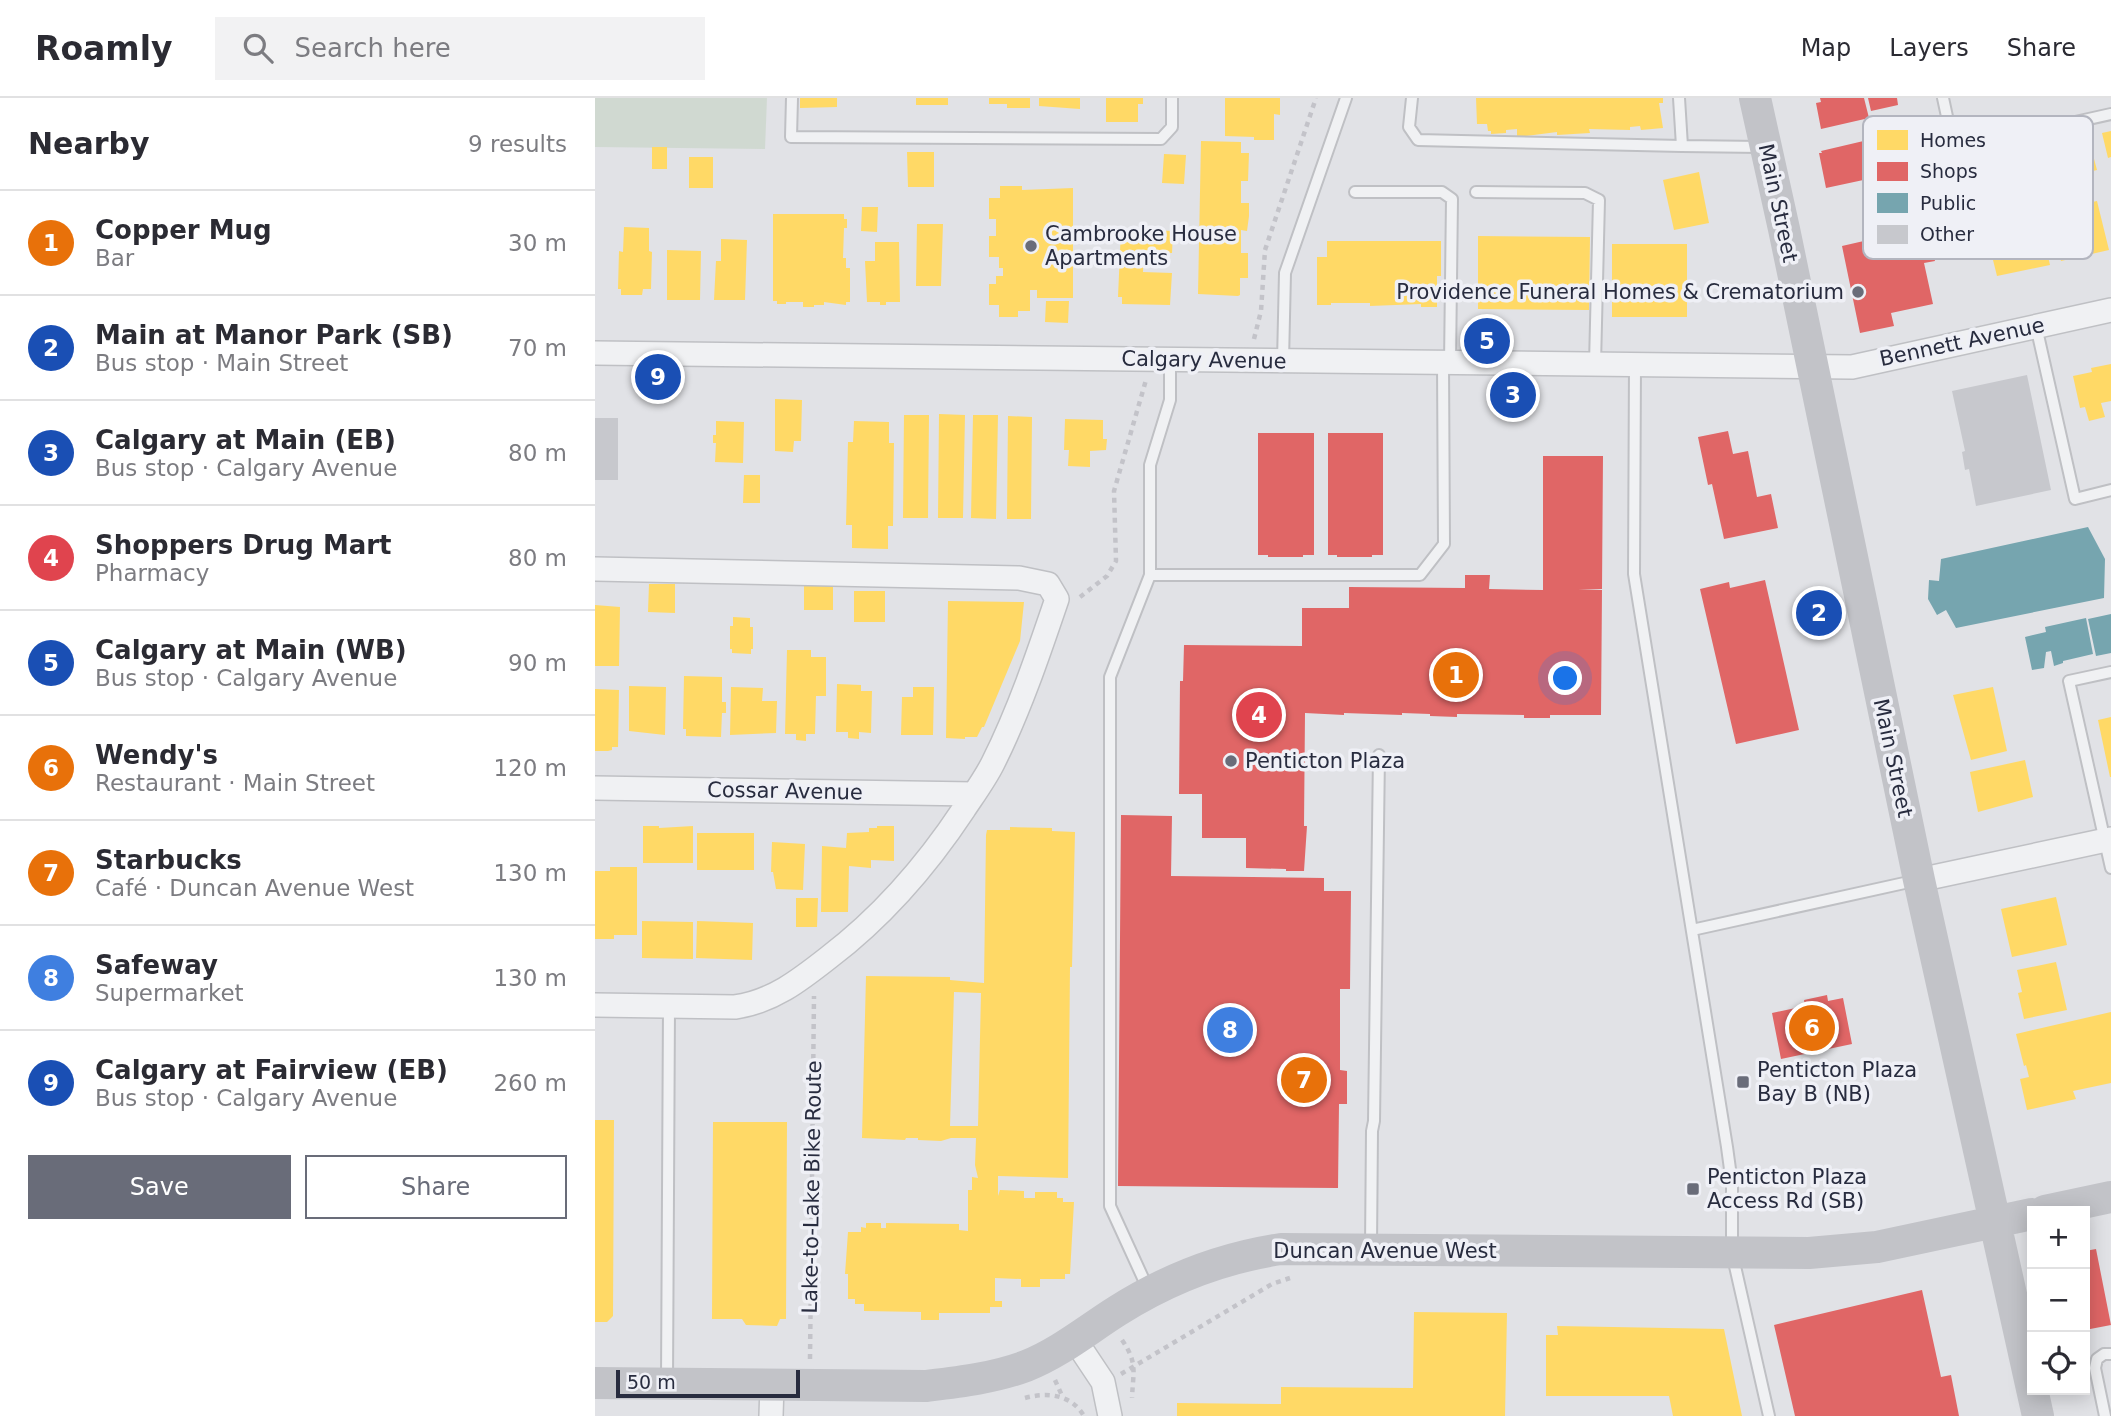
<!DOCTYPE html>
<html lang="en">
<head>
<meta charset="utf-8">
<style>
  body { margin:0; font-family:"DejaVu Sans",sans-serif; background:#f2f2f3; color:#2b2b33 }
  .controls { position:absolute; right:21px; bottom:21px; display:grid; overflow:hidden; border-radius:0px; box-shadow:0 4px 18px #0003 }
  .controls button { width:63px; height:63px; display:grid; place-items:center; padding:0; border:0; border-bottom:2px solid #e1e1e2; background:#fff; color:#2b2b33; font:35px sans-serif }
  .scale { position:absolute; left:21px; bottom:18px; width:184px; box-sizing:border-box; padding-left:7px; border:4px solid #282c3f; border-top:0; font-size:19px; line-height:24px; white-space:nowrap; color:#282c3f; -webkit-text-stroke:5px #eff0f6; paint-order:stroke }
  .you { position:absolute; left:971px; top:581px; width:24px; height:24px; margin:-18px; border:5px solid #fff; border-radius:50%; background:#1a73e8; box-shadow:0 0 0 10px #1a73e833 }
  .badge { display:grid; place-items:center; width:46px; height:46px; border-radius:50%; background:#696c79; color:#fff; font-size:23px; font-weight:700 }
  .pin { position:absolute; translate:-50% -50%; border:4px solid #fff; box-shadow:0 2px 7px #0006 }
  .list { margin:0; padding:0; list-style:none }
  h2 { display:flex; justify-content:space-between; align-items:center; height:91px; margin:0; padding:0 28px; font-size:30px }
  h2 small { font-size:23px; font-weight:400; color:#7c7c81 }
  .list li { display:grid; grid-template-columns:46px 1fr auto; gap:21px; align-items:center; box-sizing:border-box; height:105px; padding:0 28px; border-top:2px solid #e1e1e2 }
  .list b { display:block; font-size:26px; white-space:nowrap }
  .list p { margin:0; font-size:23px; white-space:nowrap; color:#7c7c81 }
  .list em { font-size:23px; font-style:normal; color:#7c7c81 }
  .actions { display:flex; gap:14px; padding:21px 28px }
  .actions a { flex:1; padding:16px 0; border:2px solid #696c79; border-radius:0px; text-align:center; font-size:24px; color:#696c79 }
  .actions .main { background:#696c79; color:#fff }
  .icon { flex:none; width:38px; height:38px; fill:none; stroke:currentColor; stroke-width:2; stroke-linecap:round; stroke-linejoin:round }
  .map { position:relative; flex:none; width:1516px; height:1318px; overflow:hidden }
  header { display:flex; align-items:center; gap:42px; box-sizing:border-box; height:98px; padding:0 35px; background:#fff; border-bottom:2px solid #e1e1e2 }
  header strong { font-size:33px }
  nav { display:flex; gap:38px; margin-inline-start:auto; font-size:24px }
  .search { width:490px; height:63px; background:#f2f2f3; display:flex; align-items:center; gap:18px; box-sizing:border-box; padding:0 24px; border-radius:0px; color:#7c7c81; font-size:26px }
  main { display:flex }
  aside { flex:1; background:#fff }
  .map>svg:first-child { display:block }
  .green { fill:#d0d9d1 }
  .homes { fill:#ffd966; fill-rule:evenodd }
  .shops { fill:#e06666 }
  .public { fill:#76a5af }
  .building { fill:#c7c8cd }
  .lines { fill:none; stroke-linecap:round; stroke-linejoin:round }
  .lane-casing { stroke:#bfc0c4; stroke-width:14 }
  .street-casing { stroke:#bfc0c4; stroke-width:26 }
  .path { stroke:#c3c3c9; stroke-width:4.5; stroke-dasharray:5 5; stroke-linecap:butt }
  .lane { stroke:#f0f1f3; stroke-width:10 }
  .street { stroke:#f0f1f3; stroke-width:23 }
  .secondary { stroke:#c2c3c8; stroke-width:32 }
  .poi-dot { fill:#696c79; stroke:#eff0f6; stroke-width:2.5 }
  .labels { text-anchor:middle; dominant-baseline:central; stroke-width:7; stroke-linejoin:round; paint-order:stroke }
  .street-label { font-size:21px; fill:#282c3f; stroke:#eff0f6 }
  .poi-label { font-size:21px; fill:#282c3f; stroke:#eff0f6; text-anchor:start }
  .key { fill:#eff0f6; stroke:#b3b5bf; stroke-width:2 }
  .key-label { font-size:19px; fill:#282c3f }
</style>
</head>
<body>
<header>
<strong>Roamly</strong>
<div class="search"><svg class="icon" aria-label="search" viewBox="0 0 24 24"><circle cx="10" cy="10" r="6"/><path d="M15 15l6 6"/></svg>Search here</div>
<nav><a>Map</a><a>Layers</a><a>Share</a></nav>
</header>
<main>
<aside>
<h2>Nearby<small>9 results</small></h2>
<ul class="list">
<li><span class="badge" style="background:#e8710a">1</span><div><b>Copper Mug</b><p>Bar</p></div><em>30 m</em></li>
<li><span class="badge" style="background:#1a4fb4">2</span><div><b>Main at Manor Park (SB)</b><p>Bus stop · Main Street</p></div><em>70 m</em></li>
<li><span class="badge" style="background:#1a4fb4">3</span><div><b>Calgary at Main (EB)</b><p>Bus stop · Calgary Avenue</p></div><em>80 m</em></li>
<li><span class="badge" style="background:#e0444e">4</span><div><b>Shoppers Drug Mart</b><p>Pharmacy</p></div><em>80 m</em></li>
<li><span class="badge" style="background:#1a4fb4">5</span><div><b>Calgary at Main (WB)</b><p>Bus stop · Calgary Avenue</p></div><em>90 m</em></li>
<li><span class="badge" style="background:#e8710a">6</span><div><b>Wendy's</b><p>Restaurant · Main Street</p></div><em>120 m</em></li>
<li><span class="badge" style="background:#e8710a">7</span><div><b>Starbucks</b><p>Café · Duncan Avenue West</p></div><em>130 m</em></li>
<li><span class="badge" style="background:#3f7fe0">8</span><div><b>Safeway</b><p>Supermarket</p></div><em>130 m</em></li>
<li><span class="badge" style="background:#1a4fb4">9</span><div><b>Calgary at Fairview (EB)</b><p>Bus stop · Calgary Avenue</p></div><em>260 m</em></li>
</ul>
<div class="actions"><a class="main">Save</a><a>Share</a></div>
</aside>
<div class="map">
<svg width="1516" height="1318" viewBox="0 0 1516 1318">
  <rect width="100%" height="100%" fill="#e1e2e6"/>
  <path class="green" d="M 0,0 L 172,0 L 170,51 L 0,49 Z"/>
  <path class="homes" d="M 205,0 L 242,0 L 242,9 L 205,10 Z
    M 321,0 L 353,0 L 353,7 L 321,7 Z
    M 394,0 L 435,0 L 435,10 L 412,10 L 412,6 L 394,6 Z
    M 444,0 L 485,0 L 485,11 L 444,8 Z
    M 511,0 L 548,0 L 548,6 L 543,6 L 543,24 L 511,24 Z
    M 630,0 L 685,0 L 685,17 L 679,16 L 679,42 L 659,42 L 659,39 L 630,38 Z
    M 881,0 L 1068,0 L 1068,5 L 1064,5 L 1068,30 L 1046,32 L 1045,28 L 1035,29 L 1035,32 L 994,31 L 995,35 L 962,37 L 962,34 L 922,39 L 922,31 L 911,32 L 911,35 L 896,36 L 896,33 L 893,33 L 892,26 L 882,26 Z
    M 1516,33 L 1516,59 L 1513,60 L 1507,35 Z
    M 1494,42 L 1502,72 L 1481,77 L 1474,46 Z
    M 606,43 L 646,44 L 646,55 L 654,55 L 653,83 L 646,83 L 646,105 L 654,105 L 654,118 L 652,133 L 646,132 L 646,155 L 653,155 L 653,180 L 645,180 L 645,197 L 643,198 L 603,196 Z
    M 57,49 L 72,49 L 72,71 L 57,71 Z
    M 312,54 L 339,54 L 339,89 L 313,89 Z
    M 569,56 L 591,57 L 589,86 L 567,85 Z
    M 94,59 L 118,59 L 118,90 L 94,90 Z
    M 1104,74 L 1114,125 L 1079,132 L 1068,82 Z
    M 405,88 L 427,88 L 427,92 L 478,90 L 478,200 L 442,200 L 442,192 L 435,192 L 435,213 L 423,213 L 423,219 L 404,219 L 404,207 L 394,207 L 394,186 L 401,186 L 401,178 L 408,178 L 408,170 L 404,170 L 404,159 L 394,159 L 394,138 L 401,138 L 401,121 L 394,121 L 394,100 L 405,100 Z
    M 1502,103 L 1514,152 L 1466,163 L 1455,113 Z
    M 267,109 L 283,109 L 282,134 L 266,133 Z
    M 178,116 L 249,116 L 249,121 L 252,121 L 252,130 L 249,130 L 248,160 L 251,160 L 251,170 L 255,170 L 255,204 L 251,204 L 251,207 L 229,204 L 229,207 L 219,207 L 219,209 L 208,209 L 208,204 L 191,204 L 191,206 L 182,206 L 182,203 L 178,203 Z
    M 1445,123 L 1455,167 L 1402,178 L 1394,146 L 1420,140 L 1418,130 Z
    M 322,126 L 348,126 L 346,188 L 321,188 Z
    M 29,129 L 54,130 L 54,153 L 57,154 L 56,191 L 48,191 L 47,197 L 26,197 L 26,191 L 23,191 L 24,153 L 28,154 Z
    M 526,131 L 578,133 L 577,155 L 549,154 L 548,174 L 577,175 L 575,207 L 527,206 L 527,199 L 523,199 Z
    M 883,138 L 995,139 L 994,212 L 883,211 Z
    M 126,141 L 152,142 L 150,202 L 119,202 L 121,163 L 126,163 Z
    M 732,143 L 846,143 L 846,178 L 842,178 L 842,209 L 826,209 L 826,206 L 775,208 L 775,205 L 736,205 L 736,207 L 722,207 L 722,159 L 732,159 Z
    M 280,144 L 304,144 L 305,204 L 291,204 L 291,207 L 285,207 L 285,204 L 272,204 L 270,163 L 280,163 Z
    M 1017,146 L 1092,146 L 1092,219 L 1017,219 Z
    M 72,152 L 106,153 L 105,202 L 72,202 Z
    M 451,203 L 474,203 L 473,225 L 450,224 Z
    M 1516,266 L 1516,303 L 1506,305 L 1510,319 L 1494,323 L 1490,309 L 1485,310 L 1478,278 L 1497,274 L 1496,270 Z
    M 180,301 L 207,302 L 206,343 L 199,343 L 198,354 L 180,353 Z
    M 344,316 L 370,317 L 368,420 L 343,420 Z
    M 309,317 L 334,317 L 333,420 L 308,420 Z
    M 378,317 L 403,317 L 401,421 L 376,420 Z
    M 413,318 L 437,319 L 436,421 L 412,421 Z
    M 470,321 L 508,322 L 508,341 L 512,341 L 511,352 L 495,353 L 495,369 L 473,368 L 474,352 L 469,352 Z
    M 121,323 L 149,324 L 148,365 L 120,364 L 121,345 L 118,345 L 118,337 L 121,337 Z
    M 259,323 L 294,324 L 294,345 L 299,345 L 298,428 L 293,428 L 293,451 L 257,450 L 257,427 L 251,427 L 253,344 L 258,344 Z
    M 149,377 L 165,377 L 165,405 L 148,405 Z
    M 54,486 L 80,486 L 80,515 L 53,514 Z
    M 209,487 L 238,487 L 238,512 L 209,512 Z
    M 259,493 L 290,493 L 290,524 L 259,524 Z
    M 353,503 L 429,504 L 425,543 L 389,629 L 387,629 L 382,639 L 370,639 L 370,641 L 351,640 Z
    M 0,507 L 25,509 L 24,568 L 0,568 Z
    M 138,519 L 155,520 L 155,529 L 158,529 L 158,551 L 156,551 L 156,556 L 137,555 L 137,551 L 135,551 L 135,528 L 138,528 Z
    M 192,552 L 216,552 L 216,559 L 231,559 L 231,598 L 221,598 L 220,636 L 211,636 L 211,643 L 201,642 L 201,636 L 190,636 Z
    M 89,578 L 127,579 L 127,604 L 131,604 L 131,615 L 127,615 L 126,639 L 91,638 L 91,631 L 88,631 Z
    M 242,586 L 266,587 L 266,593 L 277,593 L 276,635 L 264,634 L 264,641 L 253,640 L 253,634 L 241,634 Z
    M 34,588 L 71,589 L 70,637 L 34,633 Z
    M 136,589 L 168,590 L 167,603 L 182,603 L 181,635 L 135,637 Z
    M 318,589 L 339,589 L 338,637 L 306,637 L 307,599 L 318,599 Z
    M 1398,589 L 1412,653 L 1376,662 L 1358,597 Z
    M 0,591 L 24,592 L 23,649 L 17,649 L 17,652 L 13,653 L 0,653 Z
    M 1516,619 L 1516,679 L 1515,679 L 1503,622 Z
    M 1430,662 L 1438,699 L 1383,714 L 1375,674 Z
    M 48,728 L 64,728 L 64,730 L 98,728 L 98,765 L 48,765 Z
    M 282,728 L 299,728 L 299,763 L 276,762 L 276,770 L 254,768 L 253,814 L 226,814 L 227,748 L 251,750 L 252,735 L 274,734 L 274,730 L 282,730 Z
    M 415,729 L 457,730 L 457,733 L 480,734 L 477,869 L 475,869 L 473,1080 L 403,1078 L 403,1098 L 405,1092 L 429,1093 L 429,1100 L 440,1100 L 440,1094 L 462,1094 L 462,1100 L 468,1100 L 468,1104 L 479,1104 L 475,1176 L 470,1176 L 470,1181 L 445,1181 L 445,1189 L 426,1189 L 426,1181 L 400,1180 L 400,1203 L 407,1203 L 407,1209 L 395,1209 L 395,1215 L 344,1215 L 344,1222 L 326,1222 L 326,1214 L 269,1213 L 269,1206 L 260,1206 L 260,1201 L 253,1201 L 253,1176 L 250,1176 L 253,1134 L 266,1134 L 266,1129 L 271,1130 L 271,1125 L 286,1125 L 286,1130 L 291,1130 L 291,1125 L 364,1126 L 364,1132 L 373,1133 L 373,1092 L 377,1092 L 377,1079 L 383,1080 L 380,1067 L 381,1040 L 356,1040 L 346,1043 L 323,1042 L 323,1040 L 311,1040 L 310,1042 L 267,1040 L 271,878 L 355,879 L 355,882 L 389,885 L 391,737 L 392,732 L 415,732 ZM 359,894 L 386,895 L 383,1028 L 355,1028 Z
    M 102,735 L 159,735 L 159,772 L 102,772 Z
    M 177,744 L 210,746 L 208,792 L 181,791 L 178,774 L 176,774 Z
    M 15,769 L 42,769 L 42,837 L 19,837 L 19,841 L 0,841 L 0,773 L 15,773 Z
    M 1461,799 L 1472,847 L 1417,859 L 1406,811 Z
    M 201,800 L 223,800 L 222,829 L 201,829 Z
    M 47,823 L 98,824 L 98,861 L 47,860 Z
    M 102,823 L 158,825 L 157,862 L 101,860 Z
    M 1461,864 L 1472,912 L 1429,921 L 1423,895 L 1427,894 L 1422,872 Z
    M 1516,914 L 1516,985 L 1478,993 L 1481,1001 L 1432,1012 L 1425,981 L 1434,979 L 1431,967 L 1429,968 L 1421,936 Z
    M 0,1022 L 19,1022 L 18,1218 L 12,1224 L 0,1224 Z
    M 118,1024 L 192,1024 L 191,1221 L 185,1221 L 182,1228 L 151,1227 L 147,1221 L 117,1221 Z
    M 819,1214 L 912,1215 L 910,1318 L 582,1318 L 582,1305 L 686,1306 L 686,1289 L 818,1290 Z
    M 962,1228 L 1129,1231 L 1147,1318 L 1078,1318 L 1074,1298 L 951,1298 L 951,1237 L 963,1237 Z"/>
  <path class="shops" d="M 1225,0 L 1269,0 L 1274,20 L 1226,31 L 1221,5 L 1226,4 Z
    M 1273,0 L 1302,0 L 1303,7 L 1276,13 Z
    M 1277,41 L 1278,46 L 1281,46 L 1287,78 L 1231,90 L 1224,55 L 1227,55 L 1226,53 Z
    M 1308,134 L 1309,139 L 1333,134 L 1340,163 L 1329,165 L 1338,206 L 1296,215 L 1299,228 L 1265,235 L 1247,148 Z
    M 1133,333 L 1138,356 L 1153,353 L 1162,399 L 1176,396 L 1183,430 L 1129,441 L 1117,386 L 1113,387 L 1103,339 Z
    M 663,335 L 719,335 L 719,457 L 708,457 L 708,459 L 673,459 L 673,457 L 663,457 Z
    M 733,335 L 788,335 L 788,457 L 777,457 L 777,459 L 742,459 L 742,457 L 733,457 Z
    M 948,358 L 1008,358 L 1007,491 L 983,491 L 1007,492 L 1006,617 L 955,617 L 955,620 L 929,620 L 929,617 L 862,616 L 862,619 L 835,618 L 835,616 L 807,615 L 807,617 L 749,615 L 749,617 L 710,615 L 709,728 L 712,728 L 709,773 L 691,773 L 691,771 L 651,770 L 651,740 L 607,740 L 607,696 L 584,696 L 585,583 L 588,583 L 589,547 L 707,548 L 707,510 L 754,510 L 754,489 L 870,490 L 870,477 L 895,477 L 894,491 L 948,492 Z
    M 1170,482 L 1204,632 L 1141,646 L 1105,491 L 1134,484 L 1135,490 Z
    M 526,717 L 577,718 L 576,778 L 729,780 L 729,793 L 756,793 L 755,891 L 745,891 L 745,972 L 752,973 L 752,1006 L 744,1006 L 743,1090 L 523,1088 Z
    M 1232,897 L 1233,903 L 1248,900 L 1257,946 L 1186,961 L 1177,915 L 1210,908 L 1209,902 Z
    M 1501,1151 L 1516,1227 L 1490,1232 L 1490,1153 Z
    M 1327,1192 L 1346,1279 L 1356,1277 L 1364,1318 L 1200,1318 L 1179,1227 Z"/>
  <path class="public" d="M 1493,429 L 1510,461 L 1509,500 L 1361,530 L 1351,512 L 1342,517 L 1333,501 L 1334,482 L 1344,483 L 1346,461 Z
    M 1516,516 L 1516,555 L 1501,558 L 1493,521 Z
    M 1491,520 L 1498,556 L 1468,563 L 1468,565 L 1459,568 L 1456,553 L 1451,554 L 1449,570 L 1437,572 L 1430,539 L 1451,534 L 1450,529 Z"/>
  <path class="building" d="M 1432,277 L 1456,392 L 1381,408 L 1374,371 L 1370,372 L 1367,354 L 1370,353 L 1357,293 Z
    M 0,320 L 23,320 L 23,382 L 0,382 Z"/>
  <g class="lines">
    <g class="lane-casing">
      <path id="lane" d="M 197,0 L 196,39 L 566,41 L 577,29 L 577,0
        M 817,0 L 814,29 L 823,42 L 1087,48
        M 1084,0 L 1087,48 L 1166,49
        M 1348,0 L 1359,51 L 1516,16
        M 760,94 L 847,94 L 857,101 L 855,265
        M 881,94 L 990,95 L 1004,102 L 1000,266
        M 1441,228 L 1480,401 L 1516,392
        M 688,263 L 690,175 L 751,0
        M 1040,266 L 1039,476 L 1132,1049 L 1137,1086 L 1137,1155 L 1174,1318
        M 555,477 L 825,477 L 849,446 L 848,265
        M 1516,574 L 1474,583 L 1516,770
        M 1097,832 L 1323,782
        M 776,1148 L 777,1033 L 779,1023 L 784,657
        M 553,1191 L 515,1108 L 515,579 L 555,477 L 555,367 L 575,302 L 575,261
        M 72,1283 L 74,908
        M 1510,1318 L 1500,1270 L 1502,1261 L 1509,1256 L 1516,1256"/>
    </g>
    <g class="street-casing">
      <path id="street" d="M 0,255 L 1257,269 L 1516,212
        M 0,471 L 424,480 L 453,486 L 462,501 C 443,557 424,613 398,665 C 390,681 379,696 369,711 C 332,767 287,819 233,860 C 205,882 177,904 140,909 L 0,907
        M 0,690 L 379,696
        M 1324,782 L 1516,741
        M 480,1242 L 508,1284 L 515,1318
        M 176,1318 L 177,1287"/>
    </g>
    <path class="path" d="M 659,241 L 666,213 L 670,152 L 721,0
      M 485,499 L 512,478 L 521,463 L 519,393 L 551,282
      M 527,1242 C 543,1265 538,1274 537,1300
      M 215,1261 L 219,898
      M 526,1276 L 677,1186 L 695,1180
      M 460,1282 L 468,1300
      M 430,1300 C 452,1294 476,1296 489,1318"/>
    <use href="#lane" class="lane"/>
    <use href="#street" class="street"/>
    <path class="secondary" d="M 1160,0 L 1189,131 L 1324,782 L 1443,1318
      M 1450,1113 L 1516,1099
      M 0,1285 L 331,1288 C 364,1284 399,1280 431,1268 C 464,1255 492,1232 522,1213 C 574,1180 626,1160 686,1151 L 1214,1155 L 1282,1149 L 1437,1116"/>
  </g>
  <g class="poi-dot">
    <circle cx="436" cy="148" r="7"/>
    <circle cx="1263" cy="194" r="7"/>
    <circle cx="636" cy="663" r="7"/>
    <rect x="1141" y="977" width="14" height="14" rx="3.5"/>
    <rect x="1091" y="1084" width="14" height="14" rx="3.5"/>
  </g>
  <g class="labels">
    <g class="street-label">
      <text transform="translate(1183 105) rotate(78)">Main Street</text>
      <text transform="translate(1367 244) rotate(-12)">Bennett Avenue</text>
      <text transform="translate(609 262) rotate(1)">Calgary Avenue</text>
      <text transform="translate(1298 660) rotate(78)">Main Street</text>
      <text transform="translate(190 693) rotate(1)">Cossar Avenue</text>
      <text transform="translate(217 1089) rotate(-89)">Lake-to-Lake Bike Route</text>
      <text x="790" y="1153">Duncan Avenue West</text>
    </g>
    <g class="poi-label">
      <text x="450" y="136">Cambrooke House<tspan x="450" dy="24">Apartments</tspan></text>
      <text x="1249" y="194" text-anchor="end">Providence Funeral Homes &amp; Crematorium</text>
      <text x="650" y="663">Penticton Plaza</text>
      <text x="1162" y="972">Penticton Plaza<tspan x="1162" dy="24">Bay B (NB)</tspan></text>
      <text x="1112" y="1079">Penticton Plaza<tspan x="1112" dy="24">Access Rd (SB)</tspan></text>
    </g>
  </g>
  <rect x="1268" y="18" width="230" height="143" rx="10" class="key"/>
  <rect x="1282" y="32" width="31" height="20" fill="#ffd966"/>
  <rect x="1282" y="64" width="31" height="19" fill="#e06666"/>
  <rect x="1282" y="95" width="31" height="20" fill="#76a5af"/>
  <rect x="1282" y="127" width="31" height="19" fill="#c7c8cd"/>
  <g class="key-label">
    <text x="1325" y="49">Homes</text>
    <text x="1325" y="80">Shops</text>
    <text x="1325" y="112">Public</text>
    <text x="1325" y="143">Other</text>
  </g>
</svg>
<div class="controls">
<button>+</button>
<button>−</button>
<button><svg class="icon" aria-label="locate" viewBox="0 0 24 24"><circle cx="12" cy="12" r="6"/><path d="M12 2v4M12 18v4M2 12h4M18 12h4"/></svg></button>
</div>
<div class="scale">50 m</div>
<div class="you"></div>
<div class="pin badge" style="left:861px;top:577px;background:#e8710a">1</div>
<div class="pin badge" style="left:1224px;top:515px;background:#1a4fb4">2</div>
<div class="pin badge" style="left:918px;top:297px;background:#1a4fb4">3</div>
<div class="pin badge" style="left:664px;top:617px;background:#e0444e">4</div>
<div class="pin badge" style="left:892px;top:243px;background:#1a4fb4">5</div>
<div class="pin badge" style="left:1217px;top:930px;background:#e8710a">6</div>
<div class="pin badge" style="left:709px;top:982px;background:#e8710a">7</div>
<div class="pin badge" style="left:635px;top:932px;background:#3f7fe0">8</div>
<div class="pin badge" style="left:63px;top:279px;background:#1a4fb4">9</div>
</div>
</main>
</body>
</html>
